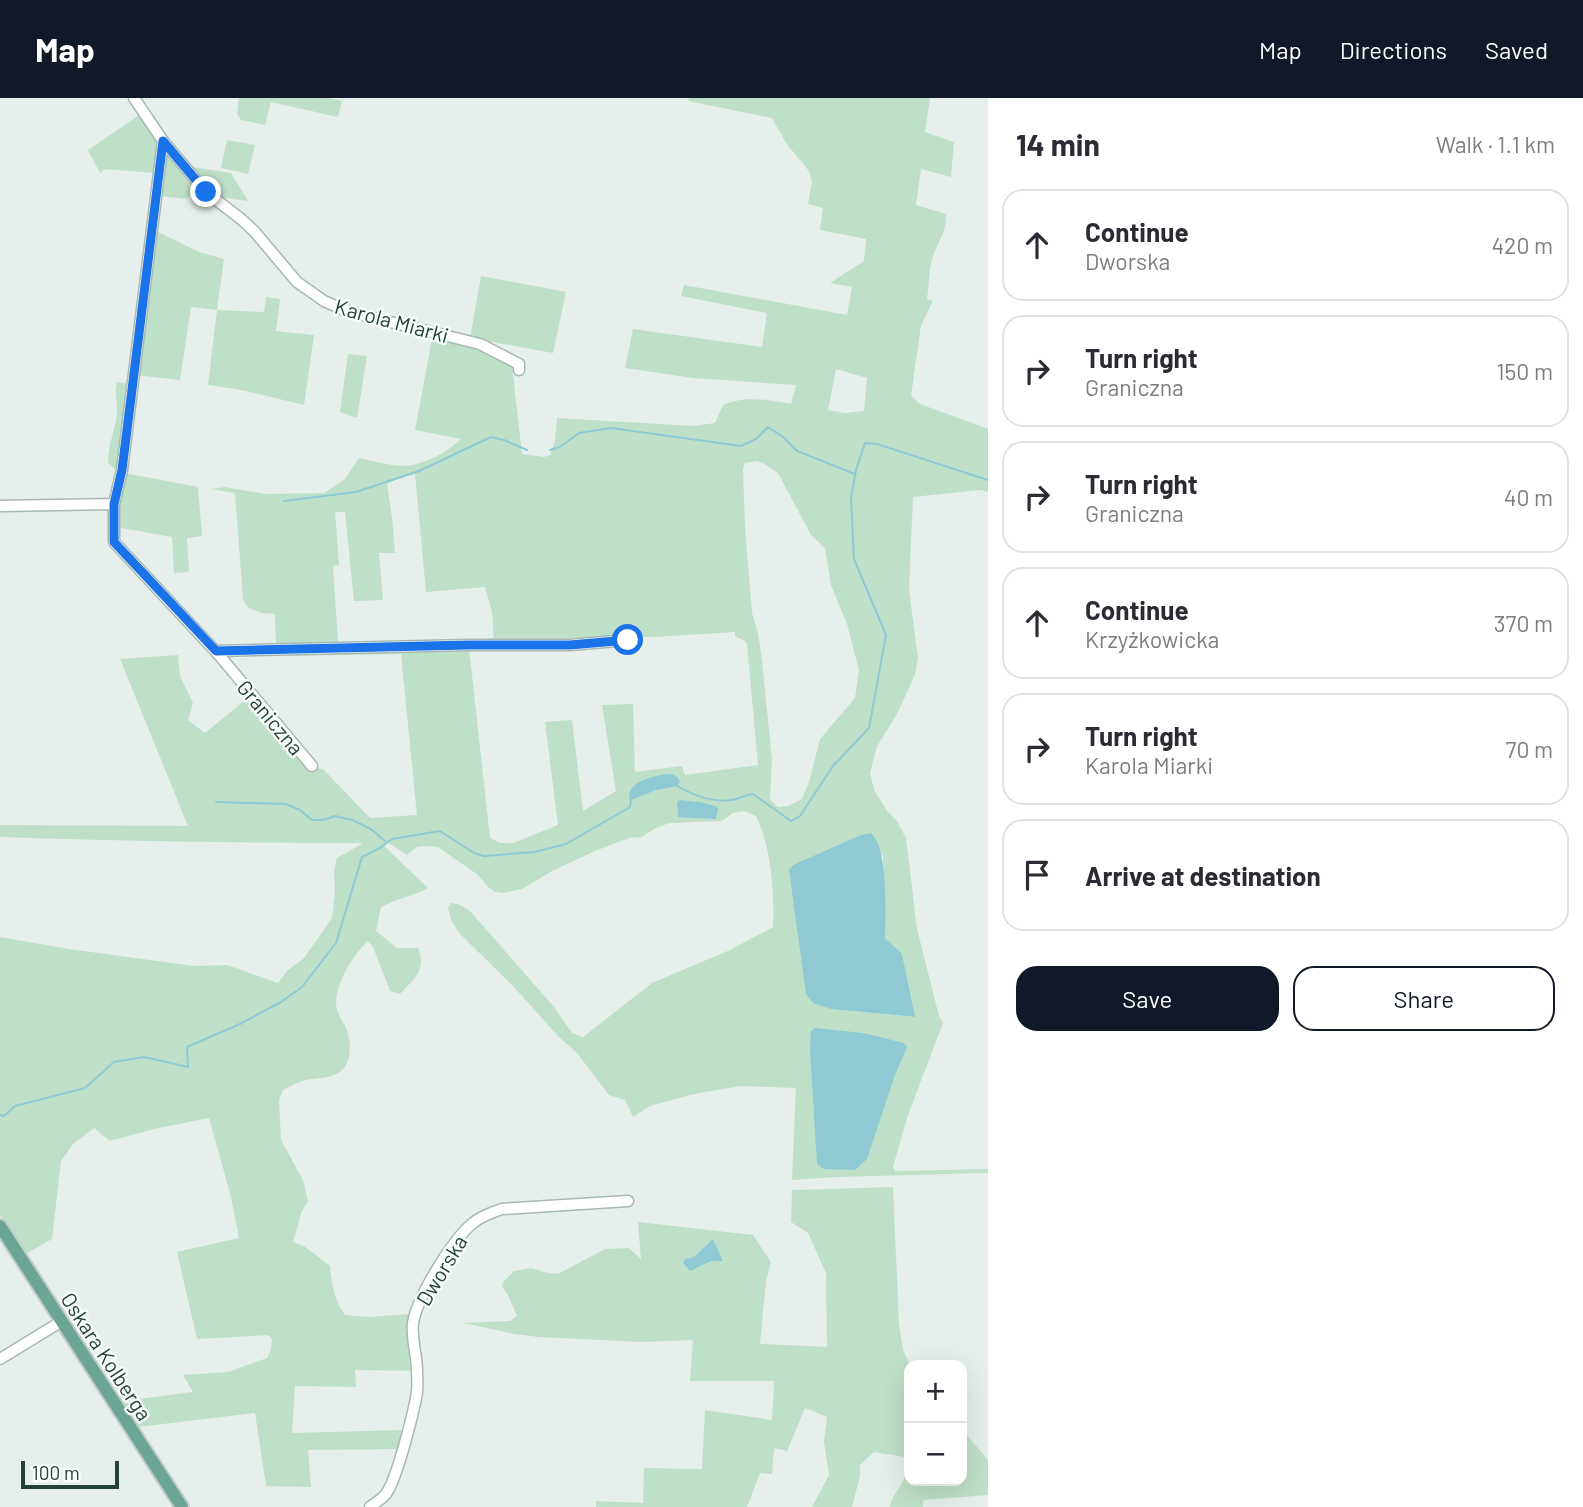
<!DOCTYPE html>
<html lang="en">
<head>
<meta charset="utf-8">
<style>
  body { margin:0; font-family:Barlow,sans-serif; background:#f2f2f3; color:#2b2b33 }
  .controls { position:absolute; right:21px; bottom:21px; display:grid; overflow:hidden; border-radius:14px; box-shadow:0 7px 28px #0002 }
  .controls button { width:63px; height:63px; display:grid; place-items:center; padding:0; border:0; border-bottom:2px solid #e1e1e2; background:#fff; color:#2b2b33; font:35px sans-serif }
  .scale { position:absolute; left:21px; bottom:18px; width:98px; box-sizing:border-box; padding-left:7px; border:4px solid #24423a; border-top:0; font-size:19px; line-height:24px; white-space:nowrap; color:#24423a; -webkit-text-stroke:5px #f7fbf9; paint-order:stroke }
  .stop { position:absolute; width:21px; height:21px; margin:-16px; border:5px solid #1a73e8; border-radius:50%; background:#fff }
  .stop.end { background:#1a73e8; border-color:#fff; box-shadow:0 2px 7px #0008 }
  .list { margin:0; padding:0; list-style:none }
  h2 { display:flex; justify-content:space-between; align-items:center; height:91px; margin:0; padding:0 28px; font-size:30px }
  h2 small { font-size:23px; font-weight:400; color:#7c7c81 }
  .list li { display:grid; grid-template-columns:46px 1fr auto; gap:21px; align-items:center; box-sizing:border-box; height:112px; margin:0 14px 14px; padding:0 14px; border:2px solid #e1e1e2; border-radius:21px }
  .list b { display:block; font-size:26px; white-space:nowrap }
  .list p { margin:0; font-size:23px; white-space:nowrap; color:#7c7c81 }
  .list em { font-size:23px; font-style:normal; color:#7c7c81 }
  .actions { display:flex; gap:14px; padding:21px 28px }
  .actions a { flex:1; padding:16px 0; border:2px solid #111827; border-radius:21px; text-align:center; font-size:24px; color:#111827 }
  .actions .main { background:#111827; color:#fff }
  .icon { flex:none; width:38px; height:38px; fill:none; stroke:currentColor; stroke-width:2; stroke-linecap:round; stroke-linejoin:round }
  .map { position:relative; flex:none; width:988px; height:1409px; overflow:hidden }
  header { display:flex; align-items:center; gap:42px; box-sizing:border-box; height:98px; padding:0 35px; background:#111827; color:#fff }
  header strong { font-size:33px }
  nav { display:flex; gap:38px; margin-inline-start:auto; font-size:24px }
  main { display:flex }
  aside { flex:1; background:#fff }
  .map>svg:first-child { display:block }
  .green { fill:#bfe0c8; fill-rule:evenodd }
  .water { fill:#8ec9d4 }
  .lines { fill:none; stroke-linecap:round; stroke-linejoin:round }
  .stream { stroke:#8ec9d4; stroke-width:2 }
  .minor-casing { stroke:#a8b8b2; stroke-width:13 }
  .major-casing { stroke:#c2cac8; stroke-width:16 }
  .minor { stroke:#fff; stroke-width:10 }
  .major { stroke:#6aa596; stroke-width:12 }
  .route { stroke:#1a73e8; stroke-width:9 }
  .labels { text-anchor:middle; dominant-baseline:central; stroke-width:5; stroke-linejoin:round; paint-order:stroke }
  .street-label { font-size:21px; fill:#24423a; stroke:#f7fbf9 }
</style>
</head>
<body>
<header>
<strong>Map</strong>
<nav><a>Map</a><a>Directions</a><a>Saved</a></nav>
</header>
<main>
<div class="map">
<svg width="988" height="1409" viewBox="0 0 988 1409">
  <rect width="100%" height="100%" fill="#e6efeb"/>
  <path class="green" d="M 239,0 L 328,0 L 342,3 L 338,19 L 271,4 L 265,27 L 241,22 L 237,16 Z
    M 689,0 L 930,0 L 925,34 L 954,44 L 951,79 L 921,71 L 916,107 L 946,116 C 947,131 940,141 934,155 C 929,167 929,188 927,201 L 933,203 L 921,227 L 911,298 L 920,306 L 988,331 L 988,394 L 980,392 L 913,399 L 909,492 L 918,560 L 915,577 L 896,618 L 877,648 L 870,675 L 874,692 L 888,714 L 897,723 L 906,740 L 917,831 L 939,918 L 943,925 L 908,1017 L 893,1069 L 895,1073 L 988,1071 L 988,1075 L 836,1079 L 792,1082 L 796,990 L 740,988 L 694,996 L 650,1008 L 633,1019 L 625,1002 L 609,997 L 577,955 L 559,939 L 512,887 L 459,835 L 452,824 L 448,810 L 451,805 L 458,806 L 469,812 L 554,909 L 572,935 L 583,939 L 652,885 L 730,852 L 773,829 C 774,793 772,752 756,718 L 744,713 L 733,715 L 722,723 L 669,725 L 652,732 L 642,739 L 629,740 L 595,753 L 554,772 L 522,791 L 504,795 L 495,794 L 489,790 L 478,777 L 438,749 L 425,748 L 417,749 L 407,757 L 387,744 L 384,748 L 428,790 C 413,798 396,801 381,809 L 376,833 L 397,850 L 418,850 C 427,872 414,881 400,896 L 390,893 L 373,849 L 368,843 C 354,855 336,885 336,905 C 336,914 342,922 346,930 C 351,941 352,961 343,971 C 333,982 315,979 302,983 C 296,985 289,989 283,992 L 279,1002 L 281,1042 L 303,1082 L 308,1103 L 302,1113 L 293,1144 L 304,1148 L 330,1168 C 332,1187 334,1202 345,1217 L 370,1219 L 409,1216 L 409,1230 L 415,1273 L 355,1272 L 356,1289 L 295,1288 L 292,1335 L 404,1332 L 399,1351 L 308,1352 L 311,1389 L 266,1388 L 255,1315 L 138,1329 L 122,1303 L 193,1294 L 183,1277 L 228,1274 L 267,1260 L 271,1251 L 272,1241 L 268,1237 L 197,1241 L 177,1154 L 239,1140 L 231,1099 L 209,1020 L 154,1031 L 110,1043 L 94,1030 L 73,1046 L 61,1063 L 52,1141 L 26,1156 L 0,1117 L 0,839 L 69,851 L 194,868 L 227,867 L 278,885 L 287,873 L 304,860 L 332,820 L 335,793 L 334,773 L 337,760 L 363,745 C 242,745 121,743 0,739 L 0,727 L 188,728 L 120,561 L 178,557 L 180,578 L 193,605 L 188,622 L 205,635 L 249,599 L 306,669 L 323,671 L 370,720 L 417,717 L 401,556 L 287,558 L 287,553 L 469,550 L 490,740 L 500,745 L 513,745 L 558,727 L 545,624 L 572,622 L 583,713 L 616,693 L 602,607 L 633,606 L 635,674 L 682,668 L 685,677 L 758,667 L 747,546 L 745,543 L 735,538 L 735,534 L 655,539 L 611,539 L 580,543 L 494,545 L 492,514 L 485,489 L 426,494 L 415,376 L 396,381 L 387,386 L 392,420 L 395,455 L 379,455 L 383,502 L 354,503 L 345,414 L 335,414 L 339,467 L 333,468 L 338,545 L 276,547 L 275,516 L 262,515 L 248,510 L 243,501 L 235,395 L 211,391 L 225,389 L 265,396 L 324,395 L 345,381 L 359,360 C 374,363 390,368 405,368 C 424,367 449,353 461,341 L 415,332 L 433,236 L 482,248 L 512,267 L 522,356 L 544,359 L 550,357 L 555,344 L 557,320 L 693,328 L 715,325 L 723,307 C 744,297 769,302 791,306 L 796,287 L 693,280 L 625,270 L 633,231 L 762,249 L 767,215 L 681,198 L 684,187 L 847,217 L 852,189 L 830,185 L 864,163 L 866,141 L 820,132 L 823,110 L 808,106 L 812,84 L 809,73 L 786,45 L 772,20 L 688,3 ZM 836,271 L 867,280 L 864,313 L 845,315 L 828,312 ZM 756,363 L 763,365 L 778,375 L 811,437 L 825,450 L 831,487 L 847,526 L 859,572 L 855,600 L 820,641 L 809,684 L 802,701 L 788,708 L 778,709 L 770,702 L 772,662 L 762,562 L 758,535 L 752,515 L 745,429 L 743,371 L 745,365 ZM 861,737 L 883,758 L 885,840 L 902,857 L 914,919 L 831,911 L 840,747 Z
    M 141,16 L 160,44 L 156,75 L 105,71 L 100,75 L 88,52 Z
    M 227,42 L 255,47 L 248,76 L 221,70 Z
    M 164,49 L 200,91 L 196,91 L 186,101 L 159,98 Z
    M 187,68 L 231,75 L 248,103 L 218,99 L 207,92 Z
    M 154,132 L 199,154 L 224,161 L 217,212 L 264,214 L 266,199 L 280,201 L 276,233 L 314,237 L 304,307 L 242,292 L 208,287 L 217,212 L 191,209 L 180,282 L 135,277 Z
    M 481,178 L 566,194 L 553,255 L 470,240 Z
    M 348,256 L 367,258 L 357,320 L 340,314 Z
    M 117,284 L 129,286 L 118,370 L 116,372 L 108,365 C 108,345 116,331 117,313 C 117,302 114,294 117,284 Z
    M 124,375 L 198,389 L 202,438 L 187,440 L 189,474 L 174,475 L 172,439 L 116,429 L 118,404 Z
    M 893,1089 L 899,1226 L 903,1252 L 910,1267 L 909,1383 L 962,1383 L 962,1332 L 988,1362 L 988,1397 L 923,1402 L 923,1409 L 890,1409 C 892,1396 903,1388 905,1377 C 906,1372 904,1364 904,1359 L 874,1354 L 860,1367 L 860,1378 L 852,1409 L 812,1409 L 829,1377 L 824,1344 L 827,1319 L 805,1310 L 787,1353 L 774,1350 L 772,1376 L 760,1375 L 747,1409 L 596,1409 L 596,1403 L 643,1405 L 644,1370 L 702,1371 L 705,1312 L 772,1322 L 774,1283 L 690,1283 L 693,1242 L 641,1244 L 539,1239 L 514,1236 L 464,1225 L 510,1223 L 517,1218 L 509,1199 L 502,1188 L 504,1183 L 514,1173 L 531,1170 L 548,1175 L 558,1176 L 605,1151 L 629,1150 L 641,1161 L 638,1124 L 753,1137 L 771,1164 L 766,1183 L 760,1246 L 827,1249 L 826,1175 L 808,1135 L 791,1124 L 792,1092 Z"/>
  <path class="water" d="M 665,676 C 673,676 677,676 680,684 L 677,688 L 656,692 L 631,702 L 629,701 C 628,683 651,679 665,676 Z
    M 679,702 L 699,704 L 718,709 L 716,721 L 678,719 L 677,705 Z
    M 871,735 C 889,752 885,815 885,840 L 902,856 L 915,919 L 831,911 L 813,905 L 806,896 L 789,772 L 793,767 L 861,737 Z
    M 815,930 L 863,935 L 904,945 L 907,949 L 895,977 L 867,1061 L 855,1072 L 824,1071 L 817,1066 L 810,951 L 811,933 Z
    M 713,1141 L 723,1163 L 711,1163 L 690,1173 L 683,1165 L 685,1161 L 694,1159 Z"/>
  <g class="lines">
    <path class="stream" d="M 550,352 L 560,349 L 579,335 L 611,330 L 741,348 L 756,341 L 768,329 L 783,339 L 797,353 L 855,376
      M 284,403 L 356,394 L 419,373 L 491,339 L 504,342 L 527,352
      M 677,688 C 693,697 713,705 731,702 C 739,701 745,697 753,696 L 791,723 L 800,718 L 833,668 L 869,630 L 886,537 L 854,461 L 851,400 L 856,372 L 865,345 L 877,346 L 988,382
      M 216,704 L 286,706 L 300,712 L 312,722 L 323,722 L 335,718 L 352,722 L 371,731 L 385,743
      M 0,1017 L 4,1018 L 15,1008 L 85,990 L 114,964 L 144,959 L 188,969 L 187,949 L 240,926 L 281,904 L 302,889 L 336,845 L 362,759 L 380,750 L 392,741 L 440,733 L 474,755 L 484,758 L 535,754 L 566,746 L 630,709 L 631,702"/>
    <g class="minor-casing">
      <path id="minor" d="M 134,0 L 163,43 L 206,94 L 241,121 L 254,133 L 297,184 L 324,203 L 342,211 L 374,220 L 480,246 L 519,266 L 519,272
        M 114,406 L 114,444 L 219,557 L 312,668
        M 0,408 L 114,406 L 122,372 L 163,43
        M 216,553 L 469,547 L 570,547 L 628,542
        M 0,1261 L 62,1223
        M 370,1409 C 375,1405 382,1401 386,1396 C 397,1381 414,1313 417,1294 C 418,1287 417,1279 417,1272 C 417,1258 411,1239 413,1225 C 417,1199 453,1141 473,1125 C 481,1118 491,1115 502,1111 L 628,1103"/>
    </g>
    <g class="major-casing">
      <path id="major" d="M 0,1128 L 182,1409"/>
    </g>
    <use href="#minor" class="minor"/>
    <use href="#major" class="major"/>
  </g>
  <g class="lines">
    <path class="route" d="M 206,94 L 163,43 L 122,372 L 114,406 L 114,444 L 216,553 L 469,547 L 570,547 L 628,542"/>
  </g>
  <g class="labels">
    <g class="street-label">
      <text transform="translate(392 222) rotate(15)">Karola Miarki</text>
      <text transform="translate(271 619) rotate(50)">Graniczna</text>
      <text transform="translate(441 1172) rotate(-59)">Dworska</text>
      <text transform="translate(107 1258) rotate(57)">Oskara Kolberga</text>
    </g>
  </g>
</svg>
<div class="controls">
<button>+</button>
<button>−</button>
</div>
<div class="scale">100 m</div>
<div class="stop" style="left:628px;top:542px"></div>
<div class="stop end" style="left:206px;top:94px"></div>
</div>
<aside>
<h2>14 min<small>Walk · 1.1 km</small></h2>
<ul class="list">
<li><svg class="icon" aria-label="ahead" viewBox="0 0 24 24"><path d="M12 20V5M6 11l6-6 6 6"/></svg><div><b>Continue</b><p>Dworska</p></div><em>420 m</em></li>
<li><svg class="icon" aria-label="right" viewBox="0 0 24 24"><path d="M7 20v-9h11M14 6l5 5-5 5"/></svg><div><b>Turn right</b><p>Graniczna</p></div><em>150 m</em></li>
<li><svg class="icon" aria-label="right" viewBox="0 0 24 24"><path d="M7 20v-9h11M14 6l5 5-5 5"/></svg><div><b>Turn right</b><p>Graniczna</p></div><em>40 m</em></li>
<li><svg class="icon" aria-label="ahead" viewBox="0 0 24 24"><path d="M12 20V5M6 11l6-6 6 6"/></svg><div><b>Continue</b><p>Krzyżkowicka</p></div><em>370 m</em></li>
<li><svg class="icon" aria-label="right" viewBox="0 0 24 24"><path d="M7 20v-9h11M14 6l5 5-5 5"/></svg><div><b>Turn right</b><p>Karola Miarki</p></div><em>70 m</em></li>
<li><svg class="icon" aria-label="arrive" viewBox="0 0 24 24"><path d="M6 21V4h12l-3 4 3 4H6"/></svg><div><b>Arrive at destination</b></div></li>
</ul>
<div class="actions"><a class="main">Save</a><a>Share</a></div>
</aside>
</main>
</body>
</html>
